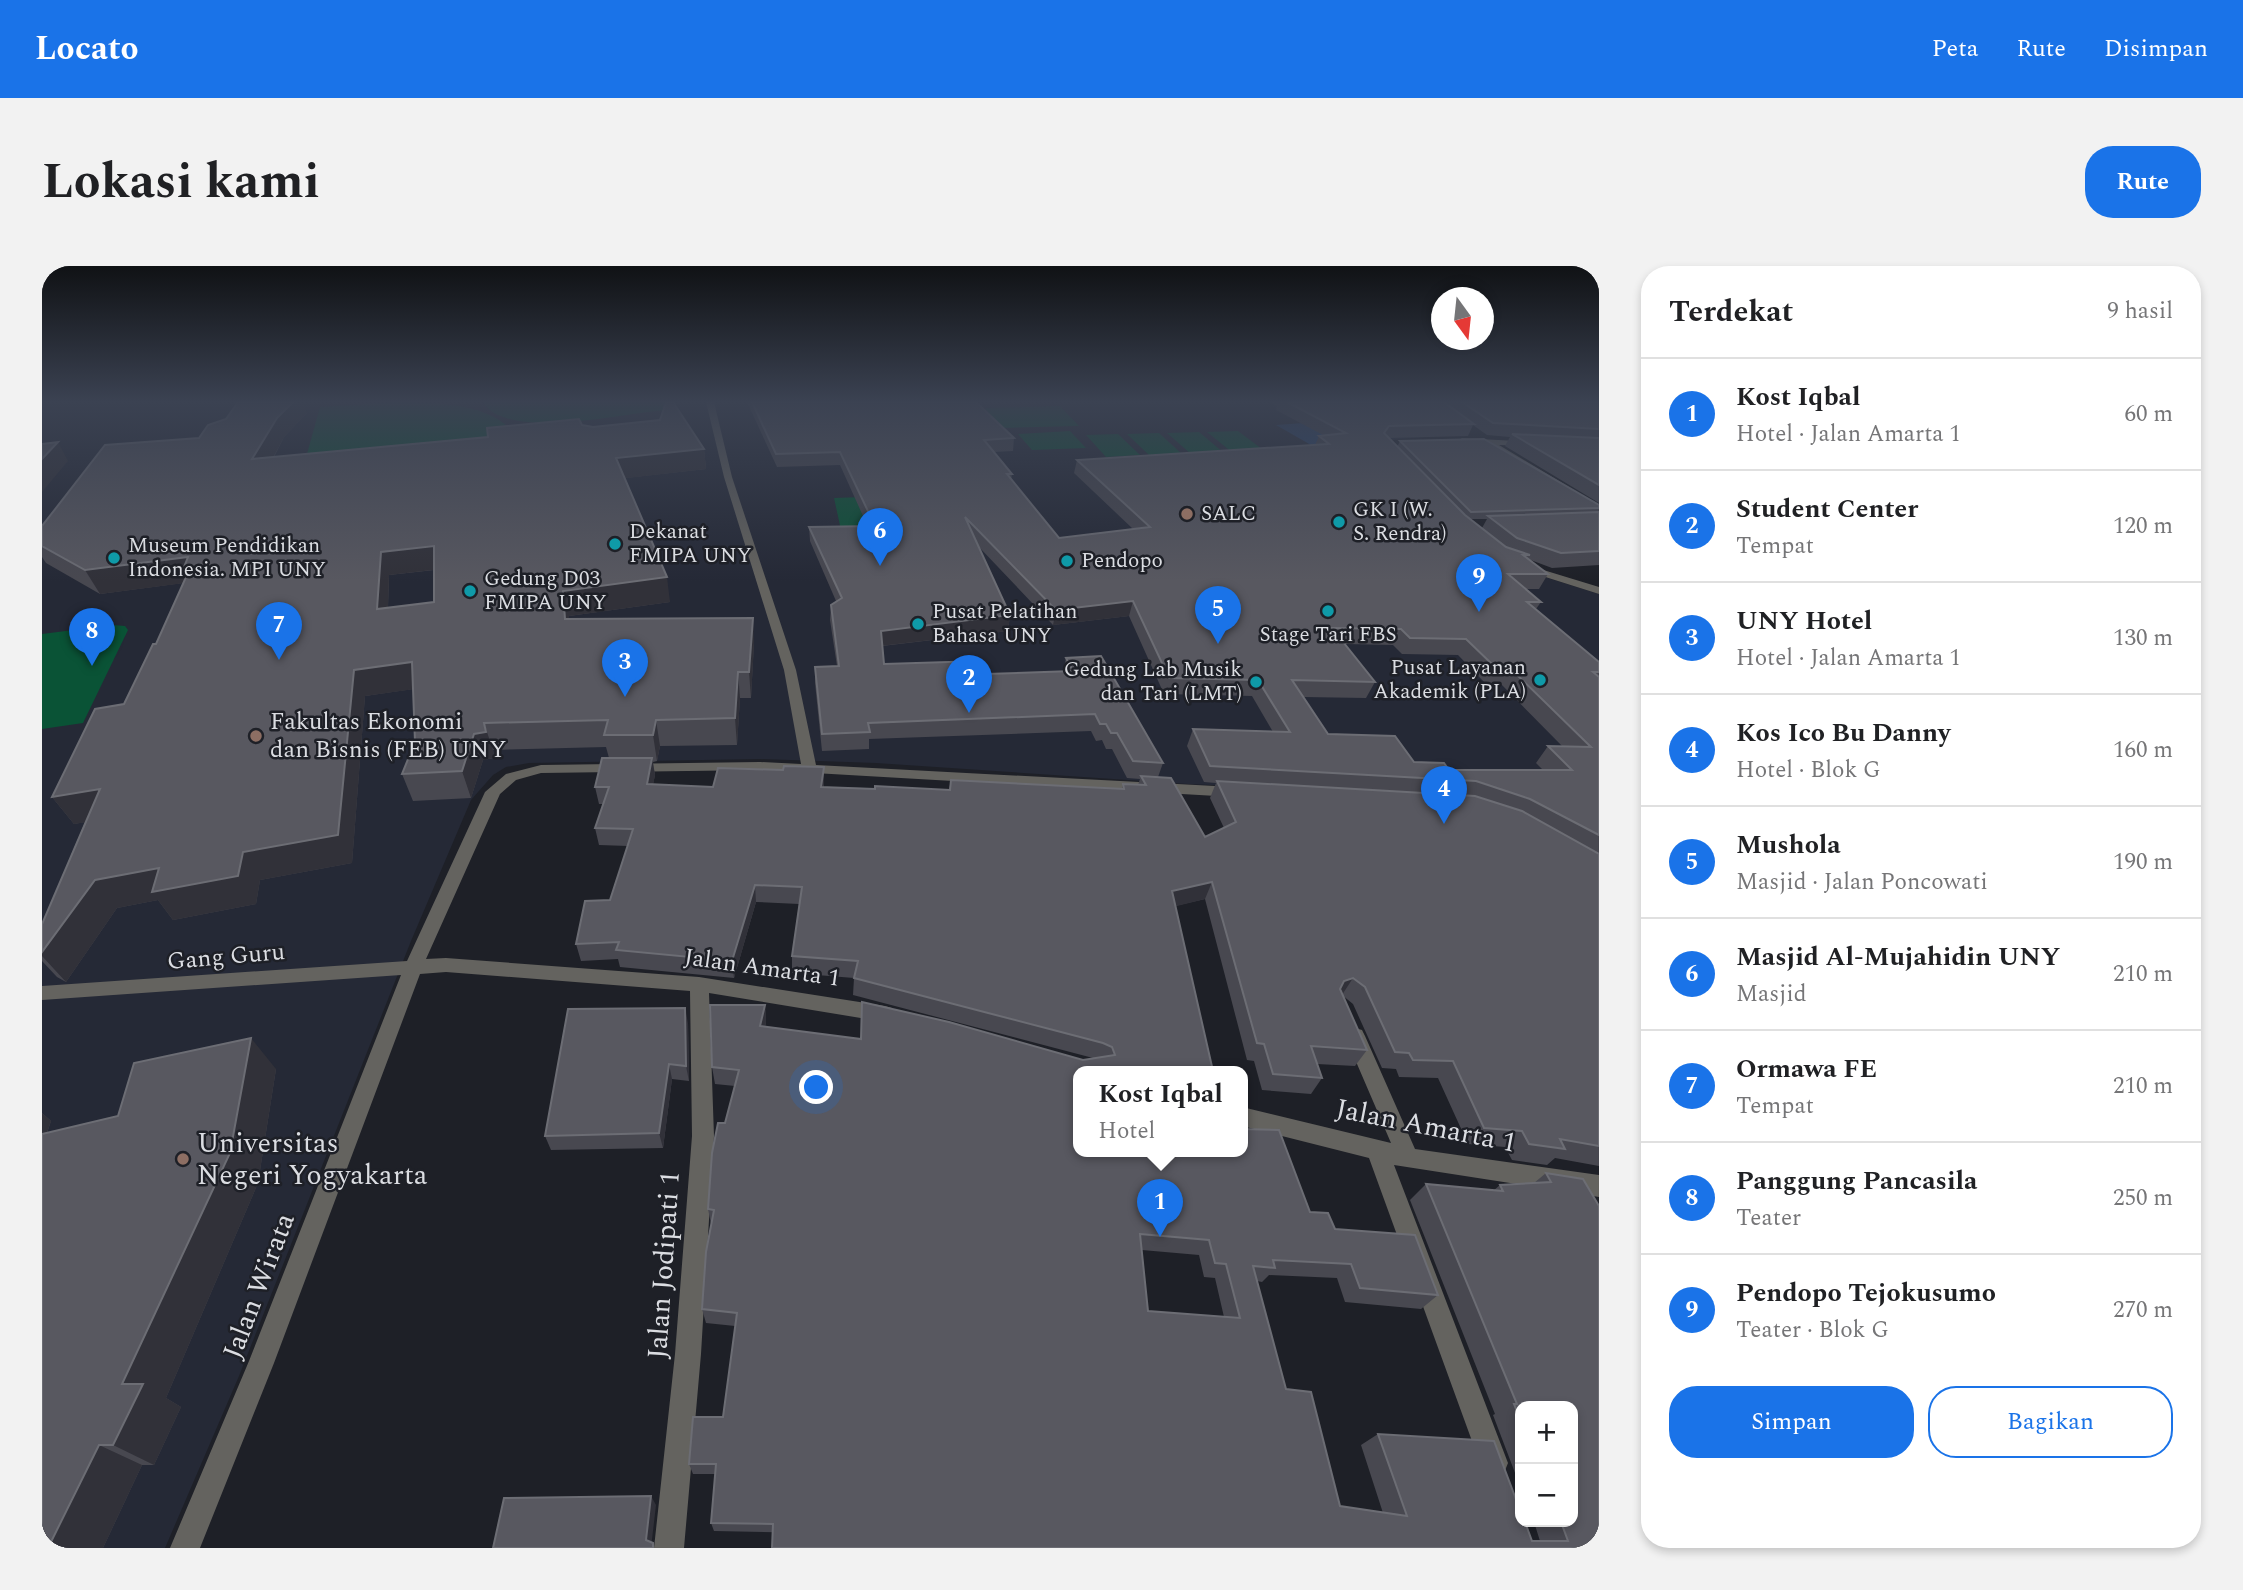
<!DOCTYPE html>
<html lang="id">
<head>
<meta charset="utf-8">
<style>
  body { margin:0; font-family:Spectral,serif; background:#f2f2f2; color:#202124 }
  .controls { position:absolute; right:21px; bottom:21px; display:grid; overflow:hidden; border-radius:14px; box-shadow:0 4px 10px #0003 }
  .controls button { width:63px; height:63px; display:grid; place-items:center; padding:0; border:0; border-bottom:2px solid #e0e0e0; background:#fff; color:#202124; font:35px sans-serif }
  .compass { position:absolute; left:1389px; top:21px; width:63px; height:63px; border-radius:50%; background:#fff; box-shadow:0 4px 10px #0003; rotate:165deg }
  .you { position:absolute; left:775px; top:822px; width:24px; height:24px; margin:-18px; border:5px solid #fff; border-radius:50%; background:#1a73e8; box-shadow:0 0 0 10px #1a73e833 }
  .badge { display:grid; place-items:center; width:46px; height:46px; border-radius:50%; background:#1a73e8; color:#fff; font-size:23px; font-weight:700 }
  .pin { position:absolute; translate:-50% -58px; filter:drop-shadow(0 2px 4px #0008) }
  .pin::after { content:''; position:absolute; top:37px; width:24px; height:21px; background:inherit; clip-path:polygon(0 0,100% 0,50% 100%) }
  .popup { position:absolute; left:1031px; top:800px; width:175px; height:91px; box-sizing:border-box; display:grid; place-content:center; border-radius:14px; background:#fff; filter:drop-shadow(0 2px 5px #0005); font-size:23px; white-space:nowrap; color:#757577 }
  .popup b { font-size:26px; color:#202124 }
  .popup::after { content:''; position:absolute; left:50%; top:100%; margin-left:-14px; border:14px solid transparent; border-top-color:#fff }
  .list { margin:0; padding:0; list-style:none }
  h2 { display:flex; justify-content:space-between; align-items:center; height:91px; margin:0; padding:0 28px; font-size:30px }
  h2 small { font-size:23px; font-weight:400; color:#757577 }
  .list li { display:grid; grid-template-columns:46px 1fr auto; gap:21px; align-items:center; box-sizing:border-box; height:112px; padding:0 28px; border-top:2px solid #e0e0e0 }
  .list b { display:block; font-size:26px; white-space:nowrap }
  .list p { margin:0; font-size:23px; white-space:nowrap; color:#757577 }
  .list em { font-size:23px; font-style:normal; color:#757577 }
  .actions { display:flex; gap:14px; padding:21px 28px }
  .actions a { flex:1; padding:16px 0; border:2px solid #1a73e8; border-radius:28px; text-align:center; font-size:24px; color:#1a73e8 }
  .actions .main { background:#1a73e8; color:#fff }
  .map { position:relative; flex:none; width:1557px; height:1282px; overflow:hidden; border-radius:28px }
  header { display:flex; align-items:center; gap:42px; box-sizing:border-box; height:98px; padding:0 35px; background:#1a73e8; color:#fff }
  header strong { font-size:33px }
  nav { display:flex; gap:38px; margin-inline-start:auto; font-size:24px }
  .intro { display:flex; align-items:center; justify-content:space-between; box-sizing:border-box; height:168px; padding:0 42px }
  h1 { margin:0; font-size:49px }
  .button { padding:18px 32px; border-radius:28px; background:#1a73e8; color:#fff; font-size:24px; font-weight:700 }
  main { display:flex; gap:42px; padding:0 42px }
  aside { flex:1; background:#fff; border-radius:28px; box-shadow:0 4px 10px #0003 }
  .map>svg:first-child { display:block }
  .built { fill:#252936 }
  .green { fill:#0a5336 }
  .water { fill:#274674 }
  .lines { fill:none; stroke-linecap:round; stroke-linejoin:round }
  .minor { fill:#64635f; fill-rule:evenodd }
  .wall { fill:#484850; fill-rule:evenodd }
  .shaded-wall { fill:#313139 }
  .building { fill:#585860; stroke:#6c6d74; stroke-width:2; fill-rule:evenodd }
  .education-dot { fill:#8d6e63; stroke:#1e2027; stroke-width:2.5 }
  .culture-dot { fill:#0f9aa8; stroke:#1e2027; stroke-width:2.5 }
  .labels { text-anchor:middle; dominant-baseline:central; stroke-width:5; stroke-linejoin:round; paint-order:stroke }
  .far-poi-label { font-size:21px; fill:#dbdde2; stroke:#1e2027; text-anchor:start }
  .poi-label { font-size:24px; fill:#dbdde2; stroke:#1e2027; text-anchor:start }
  .street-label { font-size:24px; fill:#dbdde2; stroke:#1e2027 }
  .near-street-label { font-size:28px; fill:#dbdde2; stroke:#1e2027 }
  .near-poi-label { font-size:28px; fill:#dbdde2; stroke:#1e2027; text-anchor:start }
</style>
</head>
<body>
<header>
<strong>Locato</strong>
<nav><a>Peta</a><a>Rute</a><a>Disimpan</a></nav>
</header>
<div class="intro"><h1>Lokasi kami</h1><a class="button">Rute</a></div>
<main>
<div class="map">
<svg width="1557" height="1282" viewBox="0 0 1557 1282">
  <rect width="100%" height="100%" fill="#1e2027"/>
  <path class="built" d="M 0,136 L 1384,136 L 1417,168 L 1337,175 L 1471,301 L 1557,328 L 1557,599 L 1431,531 L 1146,518 L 834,497 L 718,493 L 487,497 L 464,501 L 451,509 L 429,534 L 369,675 L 197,1110 L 123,1282 L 0,1282 Z"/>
  <path class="green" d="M 353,136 C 390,137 449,135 473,169 L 263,195 L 278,141 Z
    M 441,136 L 630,136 L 627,144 C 588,145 466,177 441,136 Z
    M 1018,140 L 1037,160 L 957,162 L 943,142 Z
    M 1028,165 L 1044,182 L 990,184 L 976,168 Z
    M 1196,165 L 1224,186 L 1191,187 L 1165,166 Z
    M 1157,166 L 1182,187 L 1149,188 L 1125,167 Z
    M 1117,167 L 1140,188 L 1107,189 L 1085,168 Z
    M 1076,168 L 1098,189 L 1064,191 L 1044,169 Z
    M 905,228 L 909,271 L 799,264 L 792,232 Z
    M 71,359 L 83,360 L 86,364 L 41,457 L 0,463 L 0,368 Z"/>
  <path class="water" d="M 1261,157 L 1297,177 L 1269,179 L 1234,159 Z"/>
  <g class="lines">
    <path class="minor" d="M 664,136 L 672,136 L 690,211 L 754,404 L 774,499 L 1192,521 L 1200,526 L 1192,531 L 718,504 L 499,507 L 474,514 L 458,528 L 384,693 L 404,692 L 657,711 L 843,740 L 850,742 L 853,748 L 850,754 L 843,756 L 667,727 L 672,870 L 659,1088 L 642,1282 L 612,1282 L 633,1088 L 650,870 L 648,725 L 404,706 L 378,708 L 232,1097 L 158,1282 L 128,1282 L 207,1095 L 359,709 L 0,734 L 0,720 L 365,695 L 443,526 L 464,508 L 499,499 L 718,496 L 759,498 L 742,404 L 682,211 Z
      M 1419,172 L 1491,176 L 1488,180 L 1457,179 L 1557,239 L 1557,246 L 1446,178 L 1422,176 Z
      M 1485,299 L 1557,321 L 1557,328 L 1481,304 L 1480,302 Z
      M 1313,762 L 1320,764 L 1323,770 L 1373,883 L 1557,909 L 1557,931 L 1352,899 L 1466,1197 L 1462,1207 L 1452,1211 L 1442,1207 L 1438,1197 L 1327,892 L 1200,860 L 1200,841 L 1349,877 L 1303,770 L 1306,764 Z"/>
  </g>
  <path class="wall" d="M 705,136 L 934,136 L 972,172 L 971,185 L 952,186 L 970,208 L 969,214 L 1017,272 L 1091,263 L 1032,207 L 1035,194 L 1273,179 L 1277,170 L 1281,169 L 1234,144 L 1235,140 L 1228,136 L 1557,136 L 1557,237 L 1463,180 L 1468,171 L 1445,169 L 1431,159 L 1426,170 L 1347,172 L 1355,181 L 1358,175 L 1557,239 L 1557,299 L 1510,302 L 1486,293 L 1506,308 L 1497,323 L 1484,323 L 1499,336 L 1494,343 L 1557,396 L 1557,900 L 1513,892 L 1505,899 L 1470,894 L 1463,881 L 1426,878 L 1396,812 L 1357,811 L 1354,803 L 1340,802 L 1311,738 L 1300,729 L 1325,784 L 1313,800 L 1275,798 L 1280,812 L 1269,828 L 1220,824 L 1212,795 L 1205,794 L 1163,633 L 1133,640 L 1171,805 L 1036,805 L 1268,946 L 1396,1029 L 1379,1043 L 1303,1036 L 1295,1012 L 1227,1009 L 1220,1016 L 1215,1015 L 1244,1123 L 1298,1240 L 1341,1247 L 1319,1179 L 1336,1168 L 1490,1275 L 1498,1275 L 1492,1256 L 1531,1256 L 1478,1140 L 1478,1220 L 1451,1149 L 1453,1148 L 1368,934 L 1384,918 L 1451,925 L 1458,919 L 1492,917 L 1504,907 L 1541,913 L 1557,1282 L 672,1265 L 669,1257 L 673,1208 L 651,1208 L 647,1198 L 681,1151 L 693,1060 L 664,1057 L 660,1043 L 669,958 L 666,943 L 683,857 L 693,820 L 673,818 L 670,801 L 723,739 L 724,756 L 723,761 L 818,773 L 1041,794 L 1051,792 L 811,729 L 812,712 L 750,707 L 750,690 L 757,638 L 714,636 L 692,712 L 578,701 L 576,693 L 539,695 L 534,678 L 568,634 L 586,580 L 557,579 L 553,562 L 561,538 L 557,538 L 553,521 L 567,492 L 564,481 L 451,484 L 452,492 L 441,494 L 429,532 L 371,535 L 360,508 L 373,476 L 371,423 L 323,430 L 310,597 L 218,614 L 214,638 L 131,654 L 116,634 L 75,642 L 24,716 L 15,711 L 0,695 L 0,658 L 43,556 L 32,558 L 10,531 L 82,438 L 114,378 L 141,317 L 58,328 L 4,297 L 0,291 L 0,260 L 157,172 L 184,153 L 265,147 L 242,171 L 232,191 L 446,171 L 540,159 L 662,183 L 664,203 L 583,212 L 628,336 L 527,350 L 527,353 L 712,377 L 709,432 L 698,432 L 695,479 L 618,480 L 615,495 L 611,496 L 613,509 L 611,518 L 671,521 L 782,518 L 782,521 L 907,524 L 909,514 L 1080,523 L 1081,518 L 1096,519 L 1098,513 L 1085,512 L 1070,483 L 1064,483 L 1060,474 L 1054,475 L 1049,465 L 827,473 L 827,483 L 780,485 L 773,417 L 773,401 L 795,400 L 788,354 L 789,339 L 794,335 L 768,275 L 767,261 L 826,261 L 798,199 L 735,201 ZM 1429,253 L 1445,253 L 1440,262 ZM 937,281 L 1011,359 L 1087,350 L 1122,428 L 1210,430 L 1231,466 L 1151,463 L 1145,480 L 1162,516 L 1174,517 L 1168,532 L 1182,562 L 1163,571 L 1116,511 L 1121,497 L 1024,392 L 1021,406 L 944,408 L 842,398 L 840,380 L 966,365 L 968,349 ZM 392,304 L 392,336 L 346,342 L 347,309 ZM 1303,378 L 1351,379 L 1360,388 L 1416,389 L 1443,417 L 1459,418 L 1520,480 L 1506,480 L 1494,497 L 1501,504 L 1407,504 L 1372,496 L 1286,468 L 1261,431 L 1324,432 L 1333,416 ZM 1100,984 L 1157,989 L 1162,1011 L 1173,1012 L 1182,1051 L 1106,1045 Z
    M 646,757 L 647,815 L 630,813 L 621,882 L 509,884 L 503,870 Z
    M 234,803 L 216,917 L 124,1132 L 139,1141 L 112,1199 L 100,1199 L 61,1282 L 0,1282 L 0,847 L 9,855 L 5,867 L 76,850 Z"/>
  <path class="shaded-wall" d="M 251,136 L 261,136 L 265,147 L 242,171 L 219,214 L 210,193 L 235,152 Z
    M 16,176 L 26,195 L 0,226 L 0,193 Z
    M 662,183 L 664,203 L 577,213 L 574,192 Z
    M 392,280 L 399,303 L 347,309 L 345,368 L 335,343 L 339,286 Z
    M 146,291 L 158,315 L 58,328 L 43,304 Z
    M 625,311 L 628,336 L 527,350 L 529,378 L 523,353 L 521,325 Z
    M 1091,335 L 1087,350 L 1011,359 L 1014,344 Z
    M 968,349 L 966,365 L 838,380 L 839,365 Z
    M 711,352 L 712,377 L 709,432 L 707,406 Z
    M 370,396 L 380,422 L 323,430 L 310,597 L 218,614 L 214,638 L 131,654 L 116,634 L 75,642 L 24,716 L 0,690 L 0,686 L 53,614 L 201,586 L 312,404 Z
    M 696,406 L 698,432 L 695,479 L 693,452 Z
    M 614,454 L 618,480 L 615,495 L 611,469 Z
    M 442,457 L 451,484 L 452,492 L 441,494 L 429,532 L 420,505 L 432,468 Z
    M 610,492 L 613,509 L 608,535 L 605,518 Z
    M 782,501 L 782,518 L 779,538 L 779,521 Z
    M 58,523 L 77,551 L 32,558 L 10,531 Z
    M 1170,616 L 1163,633 L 1123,643 L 1130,625 Z
    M 713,619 L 714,636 L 692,712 L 690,695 Z
    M 1311,712 L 1300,729 L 1291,732 L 1302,715 Z
    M 723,739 L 724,756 L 719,777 L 718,760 Z
    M 643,742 L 646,757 L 647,815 L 644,800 Z
    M 209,772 L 234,803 L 216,917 L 124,1132 L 139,1141 L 112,1199 L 71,1179 L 80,1118 Z
    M 627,798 L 630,813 L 621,882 L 617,867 Z
    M 0,847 L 9,855 L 0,881 Z
    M 57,1179 L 100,1199 L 61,1282 L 6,1282 Z
    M 609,1230 L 614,1239 L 609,1282 L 604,1274 Z"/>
  <path class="building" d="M 196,136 L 251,136 L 235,152 L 210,193 L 446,171 L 445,162 L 537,153 L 540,159 L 551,161 L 618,154 L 624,136 L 631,136 L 662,183 L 574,192 L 625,311 L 521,325 L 523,353 L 711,352 L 707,406 L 696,406 L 693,452 L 614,454 L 611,469 L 562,469 L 566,454 L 442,457 L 444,466 L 432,468 L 420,505 L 360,508 L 373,476 L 370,396 L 312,404 L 296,569 L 201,586 L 196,610 L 110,626 L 117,602 L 53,614 L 0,686 L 0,658 L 58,523 L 10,531 L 53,443 L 82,438 L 111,378 L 114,378 L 149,300 L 142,301 L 146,291 L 43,304 L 0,280 L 0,260 L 63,179 L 157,172 L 166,159 L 184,153 ZM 392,280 L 392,336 L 335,343 L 339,286 Z
    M 710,136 L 934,136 L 972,172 L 942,174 L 970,208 L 965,208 L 1017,272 L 1108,261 L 1035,194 L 1287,178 L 1277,170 L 1304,167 L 1245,136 L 1402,136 L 1432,158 L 1347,160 L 1342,167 L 1423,249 L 1464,281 L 1488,289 L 1481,289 L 1506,308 L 1466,308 L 1499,336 L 1485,336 L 1557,396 L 1557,406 L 1551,406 L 1557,411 L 1557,569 L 1488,533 L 1434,515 L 1168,500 L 1151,463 L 1248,466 L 1216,414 L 1127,412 L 1091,335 L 1014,344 L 923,251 L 968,349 L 839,365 L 842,398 L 939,395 L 944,408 L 1031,405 L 1024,392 L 1059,390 L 1121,497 L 1091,495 L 1075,467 L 1069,467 L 1064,458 L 1058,458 L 1053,448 L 826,457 L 828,466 L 780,468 L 773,401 L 797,400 L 789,339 L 800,332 L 767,261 L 833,260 L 798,186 L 734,188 ZM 1290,362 L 1359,363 L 1368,372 L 1424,373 L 1453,401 L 1468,402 L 1549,481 L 1506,480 L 1530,504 L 1407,504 L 1402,497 L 1372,496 L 1353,470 L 1286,468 L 1250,414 L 1333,416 Z
    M 1420,136 L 1557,136 L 1557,163 L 1451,157 Z
    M 1470,168 L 1557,172 L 1557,219 Z
    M 1442,173 L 1557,239 L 1557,242 L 1429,246 L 1358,175 Z
    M 16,176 L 0,193 L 0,178 Z
    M 1557,246 L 1557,285 L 1519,287 L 1475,272 L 1446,250 Z
    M 560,492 L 610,492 L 605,518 L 671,521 L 676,502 L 741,504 L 742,500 L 782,501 L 779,521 L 833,523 L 833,520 L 908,524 L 909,514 L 1082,523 L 1081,518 L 1104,519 L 1099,510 L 1129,512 L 1163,571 L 1194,556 L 1175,515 L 1433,530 L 1480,545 L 1557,588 L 1557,880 L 1518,873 L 1523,883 L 1487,878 L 1480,865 L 1442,862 L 1411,795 L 1371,794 L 1367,787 L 1353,786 L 1323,721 L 1311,712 L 1302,715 L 1298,723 L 1325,784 L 1269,780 L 1280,812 L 1231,808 L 1222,778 L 1215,777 L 1170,616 L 1130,625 L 1171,805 L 1036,805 L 1036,885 L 1200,885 L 1200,863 L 1237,864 L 1268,946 L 1286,947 L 1293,963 L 1373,969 L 1396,1029 L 1318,1022 L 1309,998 L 1231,994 L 1233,1002 L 1211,1000 L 1244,1123 L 1269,1126 L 1298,1240 L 1365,1250 L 1336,1168 L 1452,1175 L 1478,1244 L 1478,1256 L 1483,1256 L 1490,1275 L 1526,1275 L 1519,1256 L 1531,1256 L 1531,1140 L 1478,1140 L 1478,1153 L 1472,1138 L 1475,1138 L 1384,918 L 1461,925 L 1458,919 L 1509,916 L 1504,907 L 1541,913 L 1557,940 L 1557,1282 L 730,1282 L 731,1258 L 669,1257 L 674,1198 L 647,1198 L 651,1151 L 681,1151 L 695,1047 L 660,1043 L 664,986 L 672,944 L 666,943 L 670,887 L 676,857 L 683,857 L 697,804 L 670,801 L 668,739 L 723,739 L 718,760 L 819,773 L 820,736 L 907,756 L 1041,794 L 1073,789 L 1070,781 L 1061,777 L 812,712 L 816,695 L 750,690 L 760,621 L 713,619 L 690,695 L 574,684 L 577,676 L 534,678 L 543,635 L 568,634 L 591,563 L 553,562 L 567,521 L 553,521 ZM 1098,968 L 1167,974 L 1173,997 L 1184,998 L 1198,1052 L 1106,1045 Z
    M 643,742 L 644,800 L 627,798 L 617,867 L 503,870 L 526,743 Z
    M 209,772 L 188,887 L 80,1118 L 101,1118 L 71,1179 L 57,1179 L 6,1282 L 0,1282 L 0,868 L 76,850 L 92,797 Z
    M 609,1230 L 604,1274 L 611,1277 L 611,1282 L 451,1282 L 462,1232 Z"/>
  <linearGradient id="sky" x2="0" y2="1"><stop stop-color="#101215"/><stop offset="0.43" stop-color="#3b4252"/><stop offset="1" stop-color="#3b4252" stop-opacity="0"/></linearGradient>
  <rect width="1557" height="315" fill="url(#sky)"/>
  <g class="education-dot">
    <circle cx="1145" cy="248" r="7"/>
    <circle cx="214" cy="470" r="7"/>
    <circle cx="141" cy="893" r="7"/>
  </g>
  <g class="culture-dot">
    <circle cx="1297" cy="256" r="7"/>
    <circle cx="573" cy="278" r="7"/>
    <circle cx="72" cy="292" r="7"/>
    <circle cx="1025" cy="295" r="7"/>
    <circle cx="428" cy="325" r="7"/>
    <circle cx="1286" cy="345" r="7"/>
    <circle cx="876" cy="358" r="7"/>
    <circle cx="1498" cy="414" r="7"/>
    <circle cx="1214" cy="416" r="7"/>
  </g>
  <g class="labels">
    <g class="far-poi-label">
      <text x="1311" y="244">GK I (W.<tspan x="1311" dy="24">S. Rendra)</tspan></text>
      <text x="1159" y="248">SALC</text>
      <text x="587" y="266">Dekanat<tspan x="587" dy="24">FMIPA UNY</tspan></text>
      <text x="86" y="280">Museum Pendidikan<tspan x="86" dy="24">Indonesia. MPI UNY</tspan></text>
      <text x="1039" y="295">Pendopo</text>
      <text x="442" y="313">Gedung D03<tspan x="442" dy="24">FMIPA UNY</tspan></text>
      <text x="890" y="346">Pusat Pelatihan<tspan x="890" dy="24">Bahasa UNY</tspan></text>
      <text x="1286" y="369" text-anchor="middle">Stage Tari FBS</text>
      <text x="1484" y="402" text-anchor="end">Pusat Layanan<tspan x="1484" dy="24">Akademik (PLA)</tspan></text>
      <text x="1200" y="404" text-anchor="end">Gedung Lab Musik<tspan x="1200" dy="24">dan Tari (LMT)</tspan></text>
    </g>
    <g class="poi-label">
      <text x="228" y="456">Fakultas Ekonomi<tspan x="228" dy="28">dan Bisnis (FEB) UNY</tspan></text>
    </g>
    <g class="street-label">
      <text transform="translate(184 691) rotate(-5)">Gang Guru</text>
      <text transform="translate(720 702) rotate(8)">Jalan Amarta 1</text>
    </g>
    <g class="near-street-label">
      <text transform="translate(1384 860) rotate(11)">Jalan Amarta 1</text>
      <text transform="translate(622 999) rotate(-86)">Jalan Jodipati 1</text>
      <text transform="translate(217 1020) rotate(-69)">Jalan Wirata</text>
    </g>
    <g class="near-poi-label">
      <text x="155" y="877">Universitas<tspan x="155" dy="32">Negeri Yogyakarta</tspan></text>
    </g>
  </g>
</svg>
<div class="controls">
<button>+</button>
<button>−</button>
</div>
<svg class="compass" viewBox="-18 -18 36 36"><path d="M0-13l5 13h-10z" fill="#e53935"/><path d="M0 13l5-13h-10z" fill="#757577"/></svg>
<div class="you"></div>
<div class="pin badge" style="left:1118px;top:971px">1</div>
<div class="popup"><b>Kost Iqbal</b>Hotel</div>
<div class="pin badge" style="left:927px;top:447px">2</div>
<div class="pin badge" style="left:583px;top:431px">3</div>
<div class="pin badge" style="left:1402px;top:558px">4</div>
<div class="pin badge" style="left:1176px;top:378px">5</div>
<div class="pin badge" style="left:838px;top:300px">6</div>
<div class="pin badge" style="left:237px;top:394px">7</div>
<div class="pin badge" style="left:50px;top:400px">8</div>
<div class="pin badge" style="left:1437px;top:346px">9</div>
</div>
<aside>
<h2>Terdekat<small>9 hasil</small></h2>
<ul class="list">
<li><span class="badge">1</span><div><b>Kost Iqbal</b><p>Hotel · Jalan Amarta 1</p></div><em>60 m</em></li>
<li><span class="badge">2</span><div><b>Student Center</b><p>Tempat</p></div><em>120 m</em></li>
<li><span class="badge">3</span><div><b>UNY Hotel</b><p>Hotel · Jalan Amarta 1</p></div><em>130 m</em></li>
<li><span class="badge">4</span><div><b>Kos Ico Bu Danny</b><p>Hotel · Blok G</p></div><em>160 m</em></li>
<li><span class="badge">5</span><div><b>Mushola</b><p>Masjid · Jalan Poncowati</p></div><em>190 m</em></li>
<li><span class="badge">6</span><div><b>Masjid Al-Mujahidin UNY</b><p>Masjid</p></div><em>210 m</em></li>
<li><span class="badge">7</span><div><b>Ormawa FE</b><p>Tempat</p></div><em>210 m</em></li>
<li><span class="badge">8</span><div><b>Panggung Pancasila</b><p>Teater</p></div><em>250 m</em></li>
<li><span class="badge">9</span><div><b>Pendopo Tejokusumo</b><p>Teater · Blok G</p></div><em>270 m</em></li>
</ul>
<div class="actions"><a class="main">Simpan</a><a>Bagikan</a></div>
</aside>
</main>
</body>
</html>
